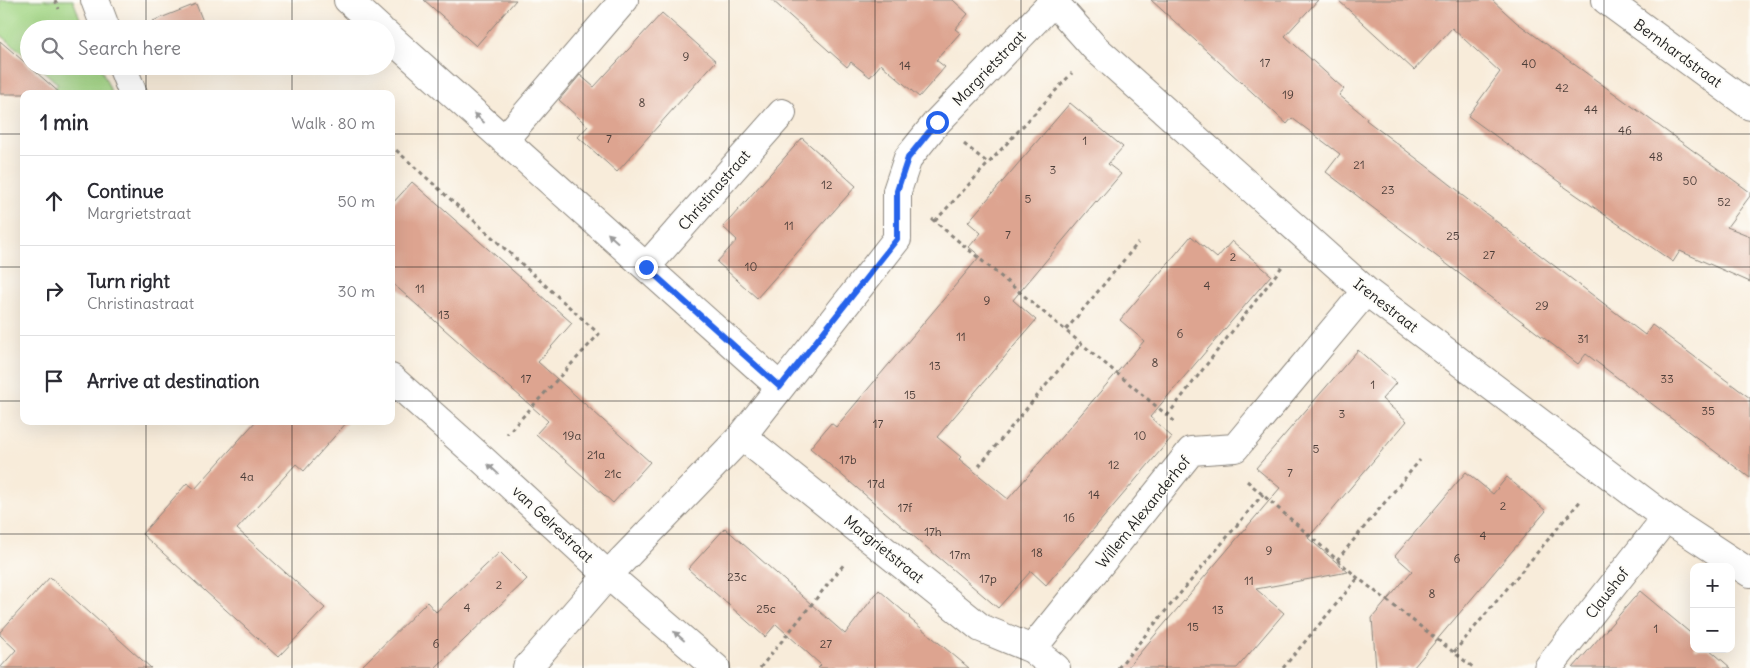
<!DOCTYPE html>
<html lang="en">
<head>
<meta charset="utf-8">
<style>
  body { margin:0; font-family:Delius,sans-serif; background:#f7f7f7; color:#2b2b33 }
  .controls { position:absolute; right:15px; bottom:15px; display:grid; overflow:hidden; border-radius:10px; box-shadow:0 5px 20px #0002 }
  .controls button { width:45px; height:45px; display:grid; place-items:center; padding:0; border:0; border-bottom:1px solid #e1e1e2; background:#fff; color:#2b2b33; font:25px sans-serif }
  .stop { position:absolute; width:15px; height:15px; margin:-11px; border:4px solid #2563eb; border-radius:50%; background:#fff }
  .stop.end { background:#2563eb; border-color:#fff; box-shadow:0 1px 5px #0008 }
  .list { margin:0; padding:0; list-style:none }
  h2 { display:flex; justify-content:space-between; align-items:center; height:65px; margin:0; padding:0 20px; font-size:21px }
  h2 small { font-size:16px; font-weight:400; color:#7c7c81 }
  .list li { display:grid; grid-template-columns:32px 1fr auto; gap:15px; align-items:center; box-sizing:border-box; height:90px; padding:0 20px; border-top:1px solid #e1e1e2 }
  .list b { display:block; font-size:19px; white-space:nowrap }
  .list p { margin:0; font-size:16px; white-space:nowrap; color:#7c7c81 }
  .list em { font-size:16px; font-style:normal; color:#7c7c81 }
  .icon { flex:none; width:28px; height:28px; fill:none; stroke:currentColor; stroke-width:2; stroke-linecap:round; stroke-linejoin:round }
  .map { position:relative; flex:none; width:1750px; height:668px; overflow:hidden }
  .search { position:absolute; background:#fff; box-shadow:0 5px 20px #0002; left:20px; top:20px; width:375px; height:55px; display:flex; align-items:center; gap:12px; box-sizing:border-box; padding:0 18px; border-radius:28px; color:#7c7c81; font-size:19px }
  .panel { position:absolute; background:#fff; box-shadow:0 5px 20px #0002; left:20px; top:90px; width:375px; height:335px; border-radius:10px }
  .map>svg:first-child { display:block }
  .green { fill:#a4d787; stroke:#607a52 }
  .building { fill:#dda490 }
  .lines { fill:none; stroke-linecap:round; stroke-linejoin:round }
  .minor-casing { stroke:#8a847b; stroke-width:30 }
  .path { stroke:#8a847b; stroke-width:3; stroke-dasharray:4 4; stroke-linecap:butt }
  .minor { stroke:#fff; stroke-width:28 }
  .oneway { fill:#999 }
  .route { stroke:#2563eb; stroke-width:6 }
  .grid { fill:none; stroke:#1c1c1c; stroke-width:1; stroke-opacity:0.55 }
  .labels { text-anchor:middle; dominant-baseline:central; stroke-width:4; stroke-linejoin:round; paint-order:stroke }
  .number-label { font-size:12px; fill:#4c3e39 }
  .street-label { font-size:15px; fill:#1c1c1c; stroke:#fdfcf7 }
</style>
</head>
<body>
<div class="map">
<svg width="1750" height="668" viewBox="0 0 1750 668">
  <rect width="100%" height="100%" fill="#fdfcf7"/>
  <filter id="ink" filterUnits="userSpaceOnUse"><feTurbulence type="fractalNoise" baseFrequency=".02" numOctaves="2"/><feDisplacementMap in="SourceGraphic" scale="10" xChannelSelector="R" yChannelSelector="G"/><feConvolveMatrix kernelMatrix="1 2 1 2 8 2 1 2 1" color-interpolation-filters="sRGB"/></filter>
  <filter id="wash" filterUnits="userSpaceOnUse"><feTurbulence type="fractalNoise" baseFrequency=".0096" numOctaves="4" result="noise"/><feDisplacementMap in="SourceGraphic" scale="20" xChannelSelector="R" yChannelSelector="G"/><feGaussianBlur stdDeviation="1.12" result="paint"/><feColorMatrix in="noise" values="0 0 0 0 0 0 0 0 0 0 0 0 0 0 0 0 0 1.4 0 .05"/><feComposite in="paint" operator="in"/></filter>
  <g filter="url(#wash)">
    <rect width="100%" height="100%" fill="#f8ecda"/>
    <path class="green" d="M 0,0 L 73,0 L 84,29 L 29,29 L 29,59 L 0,34 Z
      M 38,66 L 100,66 L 112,94 L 50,94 L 58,84 Z"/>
    <g id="blocks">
      <path class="building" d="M 424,0 L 516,0 L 476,46 Z
        M 772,0 L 953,0 L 968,14 L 955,29 L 960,33 L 936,60 L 945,67 L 919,97 L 881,64 L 870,77 L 851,62 L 847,67 Z
        M 1151,0 L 1318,0 L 1285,36 L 1344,89 L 1339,95 L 1367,118 L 1366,120 L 1437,174 L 1460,192 L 1459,193 L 1645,335 L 1652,325 L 1750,398 L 1750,478 L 1586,354 L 1578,364 L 1326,172 L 1340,154 L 1292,118 L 1287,124 Z
        M 1338,0 L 1492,0 L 1516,22 L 1750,192 L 1750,196 L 1727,227 L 1750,236 L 1750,282 L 1680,251 L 1673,262 L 1562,185 L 1562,184 L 1468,116 L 1500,72 L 1452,28 L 1414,70 Z
        M 196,4 L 206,29 L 156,29 L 153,21 Z
        M 662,13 L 716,61 L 617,172 L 578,137 L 588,126 L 559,100 L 580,75 L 594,87 Z
        M 0,41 L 29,66 L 61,94 L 0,94 Z
        M 1070,103 L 1123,147 L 1108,164 L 1121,174 L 1097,202 L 1096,201 L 1013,300 L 1036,320 L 937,437 L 961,457 L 959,459 L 1008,499 L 1144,341 L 1120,320 L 1191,236 L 1217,258 L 1232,241 L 1271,275 L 1150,417 L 1172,437 L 1046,585 L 1031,571 L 998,608 L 810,448 L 831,423 L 836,427 L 980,256 L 969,247 L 981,233 L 968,222 Z
        M 802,138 L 856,186 L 757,298 L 717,262 L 737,240 L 723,227 Z
        M 412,182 L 572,323 L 538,362 L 650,462 L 613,503 L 536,434 L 548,421 L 391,282 L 391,205 Z
        M 1358,350 L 1396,383 L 1382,399 L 1407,421 L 1308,538 L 1348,572 L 1256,589 L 1284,613 L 1237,668 L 1127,668 L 1280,488 L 1256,468 Z
        M 256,421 L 348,421 L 304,471 L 296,464 L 237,529 L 325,608 L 278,657 L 142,534 L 187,483 L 195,489 Z
        M 1466,472 L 1493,494 L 1507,477 L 1546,511 L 1413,668 L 1376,668 L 1372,618 L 1412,571 L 1395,556 Z
        M 725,528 L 845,634 L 879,590 L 910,617 L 909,618 L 969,668 L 818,668 L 821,665 L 776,624 L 765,637 L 688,569 Z
        M 500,552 L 527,579 L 435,668 L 360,668 L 427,602 L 436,612 Z
        M 50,577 L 151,668 L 0,668 L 16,650 L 0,635 L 0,632 Z
        M 1640,591 L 1694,636 L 1694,649 L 1709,649 L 1731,668 L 1573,668 Z"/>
    </g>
  </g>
  <g filter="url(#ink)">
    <use href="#blocks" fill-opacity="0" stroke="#8a847b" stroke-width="1"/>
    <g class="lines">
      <g class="minor-casing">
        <path id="minor" d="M 95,0 L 106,29
          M 348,0 L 380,29
          M 1052,0 L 1095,48 L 1366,291 L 1666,518 L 1750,573
          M 1606,0 L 1750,106
          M 386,34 L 780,387
          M 122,66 L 133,94
          M 504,140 L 624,0
          M 646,267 L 782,113
          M 391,378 L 483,460 L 608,575 L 716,668
          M 742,436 L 981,628 L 1032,649 L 1056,668
          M 1032,649 L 1191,451 L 1235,448 L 1366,291
          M 527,668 L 608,575 L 742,436 L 897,239 L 897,191 L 908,158 L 937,122 L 1055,0
          M 1548,668 L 1666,518"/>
      </g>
      <path class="path" d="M 55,0 L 59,9
        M 964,144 L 989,164
        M 391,156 L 396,150 L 599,334 L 507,434
        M 932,219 L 1174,421
        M 935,221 L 1072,73
        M 1066,330 L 1138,243
        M 1167,416 L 1284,264
        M 979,466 L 1081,343
        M 1247,481 L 1358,578 L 1474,668
        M 1337,560 L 1420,460
        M 1454,652 L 1582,499
        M 760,668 L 845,563
        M 1118,668 L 1263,494
        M 1283,668 L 1358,578"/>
      <use href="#minor" class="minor"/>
    </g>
    <defs><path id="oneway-solid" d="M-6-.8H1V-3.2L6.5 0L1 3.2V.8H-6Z" transform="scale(1.25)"/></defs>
    <g class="oneway">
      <use href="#oneway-solid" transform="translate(479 118) rotate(-138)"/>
      <use href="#oneway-solid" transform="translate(613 238) rotate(-138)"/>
      <use href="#oneway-solid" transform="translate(493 469) rotate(-137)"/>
      <use href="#oneway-solid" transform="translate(679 636) rotate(-139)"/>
    </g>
  </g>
  <g class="lines" filter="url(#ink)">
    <path class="route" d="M 646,267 L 780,387 L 897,239 L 897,191 L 908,158 L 937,122"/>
  </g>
  <path class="grid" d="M 146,0 L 146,29M 292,0 L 292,29M 438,0 L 438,668M 583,0 L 583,668M 729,0 L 729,668M 875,0 L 875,668M 1021,0 L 1021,668M 1167,0 L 1167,668M 1312,0 L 1312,668M 1458,0 L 1458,668M 1604,0 L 1604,668M 146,66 L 146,94M 292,66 L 292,94M 0,134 L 24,134M 391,134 L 1750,134M 0,267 L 24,267M 391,267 L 1750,267M 0,401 L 24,401M 391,401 L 1750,401M 146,421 L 146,668M 292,421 L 292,668M 0,534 L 1750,534"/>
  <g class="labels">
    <g class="number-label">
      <text x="686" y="56">9</text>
      <text x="1265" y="62">17</text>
      <text x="1529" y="63">40</text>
      <text x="905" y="65">14</text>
      <text x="1562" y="87">42</text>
      <text x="1288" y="94">19</text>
      <text x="642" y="102">8</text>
      <text x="1591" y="109">44</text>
      <text x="1625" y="130">46</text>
      <text x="609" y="138">7</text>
      <text x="1085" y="140">1</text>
      <text x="1656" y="156">48</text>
      <text x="1359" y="164">21</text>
      <text x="1053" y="169">3</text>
      <text x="1690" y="180">50</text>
      <text x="827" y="184">12</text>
      <text x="1388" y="189">23</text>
      <text x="1028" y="198">5</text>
      <text x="1724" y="201">52</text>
      <text x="789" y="225">11</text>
      <text x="1008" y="234">7</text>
      <text x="1453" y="235">25</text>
      <text x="1489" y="254">27</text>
      <text x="1233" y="256">2</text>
      <text x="751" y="266">10</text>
      <text x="1207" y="285">4</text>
      <text x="420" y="288">11</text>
      <text x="987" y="300">9</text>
      <text x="1542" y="305">29</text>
      <text x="444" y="314">13</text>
      <text x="1180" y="333">6</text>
      <text x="961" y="336">11</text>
      <text x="1583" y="338">31</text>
      <text x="1155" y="362">8</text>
      <text x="935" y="365">13</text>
      <text x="526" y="378">17</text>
      <text x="1667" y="378">33</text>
      <text x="1373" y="384">1</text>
      <text x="910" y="394">15</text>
      <text x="1708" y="410">35</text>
      <text x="1342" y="413">3</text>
      <text x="878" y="423">17</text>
      <text x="572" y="435">19a</text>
      <text x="1140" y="435">10</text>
      <text x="1316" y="448">5</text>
      <text x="596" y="454">21a</text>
      <text x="848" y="459">17b</text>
      <text x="1114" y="464">12</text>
      <text x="1290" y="472">7</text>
      <text x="613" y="473">21c</text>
      <text x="247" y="476">4a</text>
      <text x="876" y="483">17d</text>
      <text x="1094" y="494">14</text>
      <text x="1503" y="505">2</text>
      <text x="905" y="507">17f</text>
      <text x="1069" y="517">16</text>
      <text x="933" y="531">17h</text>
      <text x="1483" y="535">4</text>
      <text x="1269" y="550">9</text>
      <text x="1037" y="552">18</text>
      <text x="960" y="554">17m</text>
      <text x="1457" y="558">6</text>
      <text x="737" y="576">23c</text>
      <text x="988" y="578">17p</text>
      <text x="1249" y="580">11</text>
      <text x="499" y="584">2</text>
      <text x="1432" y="593">8</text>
      <text x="467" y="607">4</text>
      <text x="766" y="608">25c</text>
      <text x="1218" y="609">13</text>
      <text x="1193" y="626">15</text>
      <text x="1656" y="628">1</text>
      <text x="436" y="643">6</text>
      <text x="826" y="643">27</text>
    </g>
    <g class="street-label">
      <text transform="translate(1678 53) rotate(36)">Bernhardstraat</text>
      <text transform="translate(989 68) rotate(-46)">Margrietstraat</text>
      <text transform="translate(714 190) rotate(-49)">Christinastraat</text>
      <text transform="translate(1386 305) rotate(38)">Irenestraat</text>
      <text transform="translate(1143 512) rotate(-51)">Willem Alexanderhof</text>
      <text transform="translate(553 524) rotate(43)">van Gelrestraat</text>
      <text transform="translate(884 549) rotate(39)">Margrietstraat</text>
      <text transform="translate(1607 593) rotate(-52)">Claushof</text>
    </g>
  </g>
</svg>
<div class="controls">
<button>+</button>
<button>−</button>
</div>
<div class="stop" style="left:937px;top:122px"></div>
<div class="stop end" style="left:646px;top:267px"></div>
<div class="search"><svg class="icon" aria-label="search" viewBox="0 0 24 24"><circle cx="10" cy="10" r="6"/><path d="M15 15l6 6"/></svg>Search here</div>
<section class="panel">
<h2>1 min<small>Walk · 80 m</small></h2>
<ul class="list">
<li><svg class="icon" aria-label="ahead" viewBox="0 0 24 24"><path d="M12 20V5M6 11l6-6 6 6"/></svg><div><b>Continue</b><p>Margrietstraat</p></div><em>50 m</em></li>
<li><svg class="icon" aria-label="right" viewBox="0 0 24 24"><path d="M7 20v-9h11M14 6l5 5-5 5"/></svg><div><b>Turn right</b><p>Christinastraat</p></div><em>30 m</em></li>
<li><svg class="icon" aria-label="arrive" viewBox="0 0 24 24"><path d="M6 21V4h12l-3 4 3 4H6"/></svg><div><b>Arrive at destination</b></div></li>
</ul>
</section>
</div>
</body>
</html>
